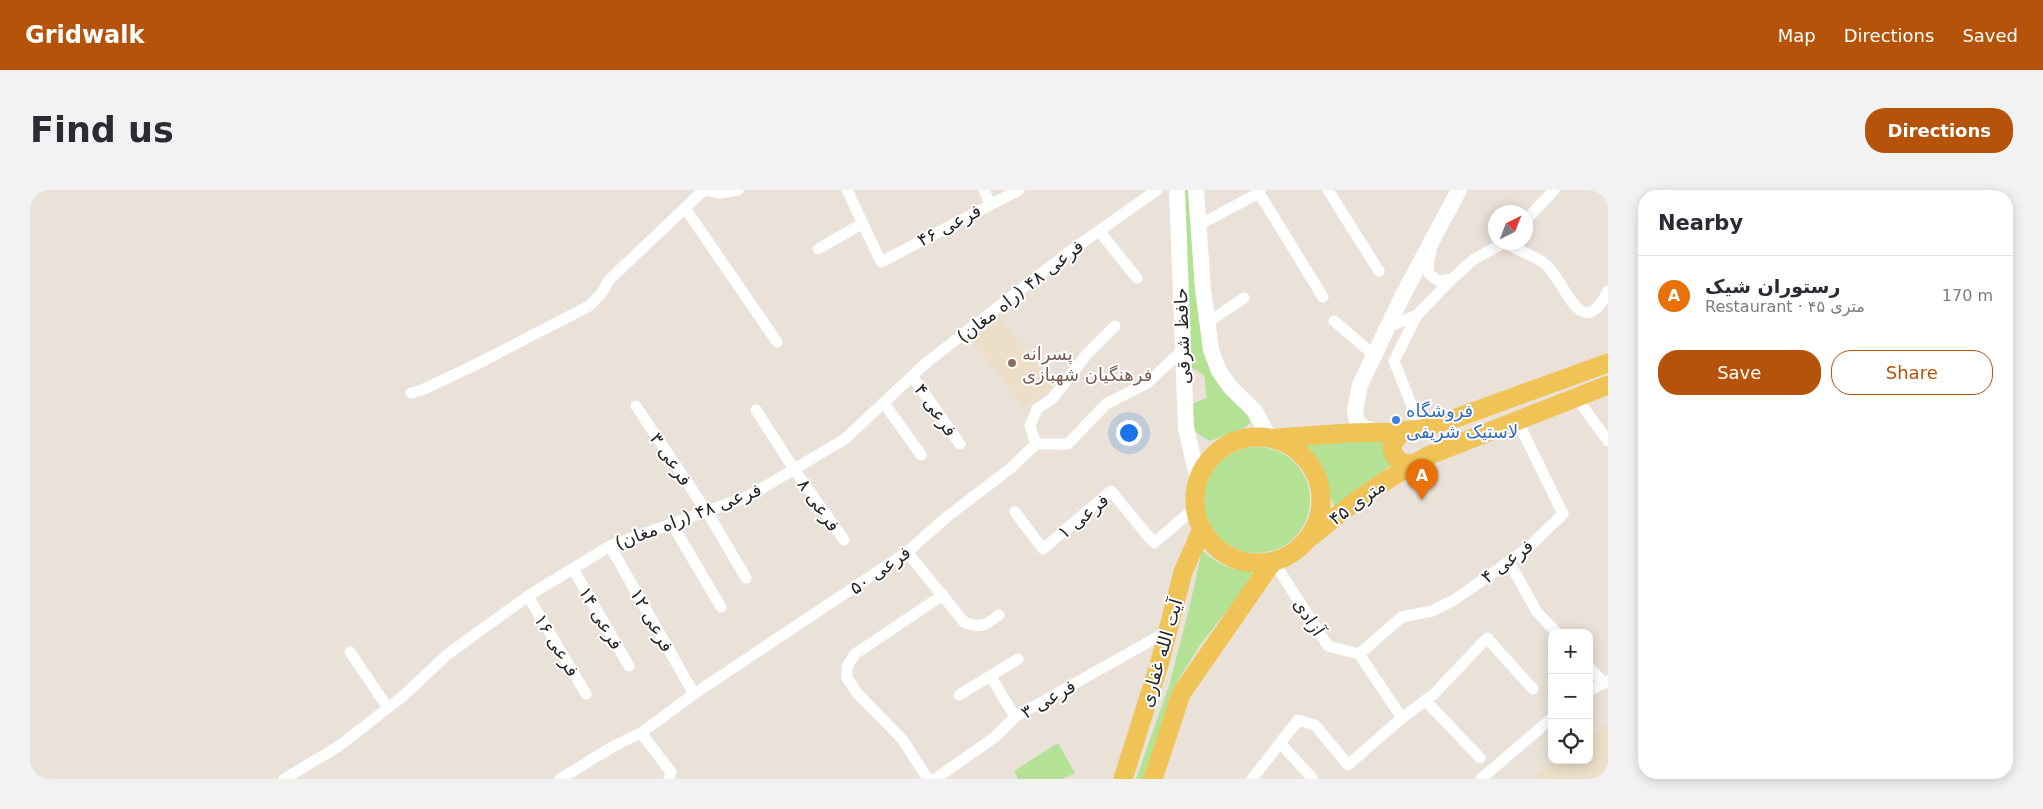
<!DOCTYPE html>
<html lang="en">
<head>
<meta charset="utf-8">
<style>
  body { margin:0; font-family:"DejaVu Sans","Noto Sans Arabic",sans-serif; background:#f2f2f3; color:#2b2b33 }
  .controls { position:absolute; right:15px; bottom:15px; display:grid; overflow:hidden; border-radius:10px; box-shadow:0 2px 12px #0003 }
  .controls button { width:45px; height:45px; display:grid; place-items:center; padding:0; border:0; border-bottom:1px solid #e1e1e2; background:#fff; color:#2b2b33; font:25px sans-serif }
  .compass { position:absolute; left:1458px; top:15px; width:45px; height:45px; border-radius:50%; background:#fff; box-shadow:0 2px 12px #0003; rotate:42deg }
  .you { position:absolute; left:1098px; top:242px; width:18px; height:18px; margin:-12px; border:4px solid #fff; border-radius:50%; background:#1a73e8; box-shadow:0 0 0 8px #1a73e833 }
  .badge { display:grid; place-items:center; width:32px; height:32px; border-radius:50%; background:#b45309; color:#fff; font-size:16px; font-weight:700 }
  .pin { position:absolute; translate:-50% -41px; filter:drop-shadow(0 1px 2px #0008) }
  .pin::after { content:''; position:absolute; top:26px; width:18px; height:15px; background:inherit; clip-path:polygon(0 0,100% 0,50% 100%) }
  .list { margin:0; padding:0; list-style:none }
  h2 { display:flex; justify-content:space-between; align-items:center; height:65px; margin:0; padding:0 20px; font-size:21px }
  h2 small { font-size:16px; font-weight:400; color:#7c7c81 }
  .list li { display:grid; grid-template-columns:32px 1fr auto; gap:15px; align-items:center; box-sizing:border-box; height:80px; padding:0 20px; border-top:1px solid #e1e1e2 }
  .list b { display:block; font-size:19px; white-space:nowrap }
  .list p { margin:0; font-size:16px; white-space:nowrap; color:#7c7c81 }
  .list em { font-size:16px; font-style:normal; color:#7c7c81 }
  .actions { display:flex; gap:10px; padding:15px 20px }
  .actions a { flex:1; padding:11px 0; border:1px solid #b45309; border-radius:20px; text-align:center; font-size:18px; color:#b45309 }
  .actions .main { background:#b45309; color:#fff }
  .icon { flex:none; width:28px; height:28px; fill:none; stroke:currentColor; stroke-width:2; stroke-linecap:round; stroke-linejoin:round }
  .map { position:relative; flex:none; width:1578px; height:589px; overflow:hidden; border-radius:20px }
  header { display:flex; align-items:center; gap:30px; box-sizing:border-box; height:70px; padding:0 25px; background:#b45309; color:#fff }
  header strong { font-size:24px }
  nav { display:flex; gap:28px; margin-inline-start:auto; font-size:18px }
  .intro { display:flex; align-items:center; justify-content:space-between; box-sizing:border-box; height:120px; padding:0 30px }
  h1 { margin:0; font-size:35px }
  .button { padding:12px 22px; border-radius:20px; background:#b45309; color:#fff; font-size:18px; font-weight:700 }
  main { display:flex; gap:30px; padding:0 30px }
  aside { flex:1; background:#fff; border-radius:20px; box-shadow:0 2px 12px #0003 }
  .map>svg:first-child { display:block }
  .education { fill:#ecdec7 }
  .green { fill:#b3e294 }
  .lines { fill:none; stroke-linecap:round; stroke-linejoin:round }
  .street { stroke:#fff; stroke-width:11 }
  .secondary { stroke:#fff; stroke-width:16 }
  .primary { stroke:#f0c357; stroke-width:19 }
  .education-dot { fill:#8d6e63; stroke:#fff; stroke-width:2 }
  .shop-dot { fill:#3f7fe0; stroke:#fff; stroke-width:2 }
  .labels { text-anchor:middle; dominant-baseline:central; stroke-width:4; stroke-linejoin:round; paint-order:stroke }
  .street-label { font-size:18px; fill:#272727; stroke:#fff }
  .education-label { font-size:18px; fill:#785e54; stroke:#fff; text-anchor:start }
  .shop-label { font-size:18px; fill:#366cbe; stroke:#fff; text-anchor:start }
</style>
</head>
<body>
<header>
<strong>Gridwalk</strong>
<nav><a>Map</a><a>Directions</a><a>Saved</a></nav>
</header>
<div class="intro"><h1>Find us</h1><a class="button">Directions</a></div>
<main>
<div class="map">
<svg width="1578" height="589" viewBox="0 0 1578 589">
  <rect width="100%" height="100%" fill="#eae1d8"/>
  <path class="education" d="M 969,126 L 1023,197 L 994,218 L 940,148 Z
    M 1578,533 L 1578,589 L 1510,589 L 1506,584 L 1526,570 L 1559,570 L 1559,547 Z"/>
  <path class="green" d="M 1152,0 L 1164,0 L 1173,159 L 1221,232 L 1214,238 L 1180,251 C 1161,242 1161,234 1162,214 L 1177,208 L 1174,185 L 1159,176 Z
    M 1357,248 C 1351,259 1354,265 1361,275 L 1305,317 L 1271,251 Z
    M1174 310a53 53 0 1 1 106 0a53 53 0 1 1-106 0Z
    M 1172,360 C 1187,374 1200,380 1221,381 L 1223,387 L 1170,455 L 1148,490 L 1115,589 L 1106,589 L 1139,496 L 1160,415 Z
    M 1028,553 L 1045,583 L 1032,589 L 988,589 L 984,581 Z"/>
  <g class="lines">
    <path class="street" d="M 676,0 L 690,3 L 708,0
      M 817,0 L 851,72 L 989,0
      M 954,0 L 960,14
      M 1298,0 L 1349,81
      M 1229,3 L 1293,107
      M 655,18 L 747,152
      M 1496,30 L 1524,0
      M 1169,35 L 1229,3 L 1230,0
      M 1069,41 L 1107,88
      M 1474,53 C 1487,60 1504,65 1515,74 C 1534,88 1551,157 1578,101
      M 788,59 L 833,33
      M 1401,61 L 1398,75 L 1399,84 L 1409,91 L 1422,89
      M 1387,125 L 1364,171 L 1391,239
      M 1304,131 L 1344,165
      M 1177,133 L 1214,108
      M 1358,137 L 1387,125 L 1422,89 L 1443,70 L 1475,52
      M 882,186 L 930,254
      M 381,203 L 392,200 L 445,175 L 559,116 L 571,104 L 579,90 L 674,0
      M 1546,207 L 1578,251
      M 854,213 L 891,265
      M 606,216 L 677,322 L 716,388
      M 726,220 L 764,279 L 814,350
      M 1006,254 L 1000,236 L 1007,219 L 1022,209 L 1057,164 L 1085,136
      M 985,322 L 1013,359 L 1081,301 L 1124,353 L 1165,318
      M 642,334 L 691,417
      M 580,356 L 664,504
      M 877,362 L 934,432 C 950,439 956,435 969,425
      M 1243,371 L 1298,456 L 1329,464
      M 1479,372 L 1507,422 L 1527,443
      M 543,379 L 599,476
      M 498,406 L 556,504
      M 320,462 L 358,518
      M 1329,464 L 1372,427 L 1402,421 L 1424,410 L 1470,378 L 1500,356 L 1533,324 L 1487,230
      M 1329,464 L 1372,528
      M 1559,477 L 1574,493
      M 961,487 L 985,527
      M 1559,501 L 1578,491
      M 929,505 L 988,469
      M 1396,511 L 1450,568
      M 611,543 L 641,582 L 639,589
      M 1250,553 L 1283,589
      M 254,589 L 309,556 L 372,507 L 418,464 L 498,406 L 580,356 L 719,306 L 815,249 L 896,173 L 1039,62 L 1127,0
      M 530,589 L 584,556 L 611,543 L 664,504 L 877,362 L 918,326 L 981,278 L 1006,254 L 1038,254 L 1076,214 L 1117,193 L 1153,160
      M 898,589 L 872,549 L 827,503 L 817,488 L 817,477 L 825,464 L 913,405
      M 905,589 L 965,547 L 985,527 L 1138,441
      M 1222,589 L 1268,530 L 1285,535 L 1318,575 L 1372,528 L 1404,504 L 1457,448 L 1503,499
      M 1451,589 L 1522,528"/>
    <path class="secondary" d="M 1147,0 L 1156,238 L 1168,290
      M 1166,0 L 1173,99 L 1181,160 L 1189,181 L 1201,198 L 1225,221 L 1239,248
      M 1348,242 L 1334,238 L 1327,232 L 1325,220 L 1330,195 L 1372,107 L 1429,0"/>
    <path class="primary" d="M 1375,241 C 1360,252 1357,259 1371,273 L 1383,274
      M1165 310a63 63 0 1 1 126 0a63 63 0 1 1-126 0Z
      M 1246,248 L 1319,243 L 1365,242 L 1391,239 L 1429,227 L 1578,173
      M 1282,346 C 1318,315 1358,287 1400,265 L 1578,195
      M 1093,589 L 1129,475 L 1153,382 L 1172,339
      M 1123,589 L 1151,504 L 1243,371"/>
  </g>
  <circle class="education-dot" cx="982" cy="173" r="5"/>
  <circle class="shop-dot" cx="1366" cy="230" r="5"/>
  <g class="labels">
    <g class="street-label">
      <text transform="translate(919 35) rotate(-28)">فرعی ۴۶</text>
      <text transform="translate(990 101) rotate(-38)">فرعی ۴۸ (راه مغان)</text>
      <text transform="translate(1152 146) rotate(-92)">حافظ شرقی</text>
      <text transform="translate(906 220) rotate(55)">فرعی ۴</text>
      <text transform="translate(641 269) rotate(56)">فرعی ۳</text>
      <text transform="translate(1327 312) rotate(-36)">۴۵ متری</text>
      <text transform="translate(789 315) rotate(55)">فرعی ۸</text>
      <text transform="translate(658 326) rotate(-21)">فرعی ۴۸ (راه مغان)</text>
      <text transform="translate(1053 326) rotate(-39)">فرعی ۱</text>
      <text transform="translate(1477 371) rotate(-37)">فرعی ۴</text>
      <text transform="translate(850 380) rotate(-35)">فرعی ۵۰</text>
      <text transform="translate(1279 427) rotate(57)">آزادی</text>
      <text transform="translate(571 428) rotate(60)">فرعی ۱۴</text>
      <text transform="translate(622 430) rotate(61)">فرعی ۱۲</text>
      <text transform="translate(527 455) rotate(59)">فرعی ۱۶</text>
      <text transform="translate(1131 463) rotate(-74)">آیت الله غفاری</text>
      <text transform="translate(1018 509) rotate(-30)">فرعی ۳</text>
    </g>
    <g class="education-label">
      <text x="992" y="163">پسرانه<tspan x="992" dy="21">فرهنگیان شهبازی</tspan></text>
    </g>
    <g class="shop-label">
      <text x="1376" y="220">فروشگاه<tspan x="1376" dy="21">لاستیک شریفی</tspan></text>
    </g>
  </g>
</svg>
<div class="controls">
<button>+</button>
<button>−</button>
<button><svg class="icon" aria-label="locate" viewBox="0 0 24 24"><circle cx="12" cy="12" r="6"/><path d="M12 2v4M12 18v4M2 12h4M18 12h4"/></svg></button>
</div>
<svg class="compass" viewBox="-18 -18 36 36"><path d="M0-13l5 13h-10z" fill="#e53935"/><path d="M0 13l5-13h-10z" fill="#7c7c81"/></svg>
<div class="you"></div>
<div class="pin badge" style="left:1392px;top:310px;background:#e8710a">A</div>
</div>
<aside>
<h2>Nearby<small></small></h2>
<ul class="list">
<li><span class="badge" style="background:#e8710a">A</span><div><b>رستوران شیک</b><p>Restaurant · ۴۵ متری</p></div><em>170 m</em></li>
</ul>
<div class="actions"><a class="main">Save</a><a>Share</a></div>
</aside>
</main>
</body>
</html>
